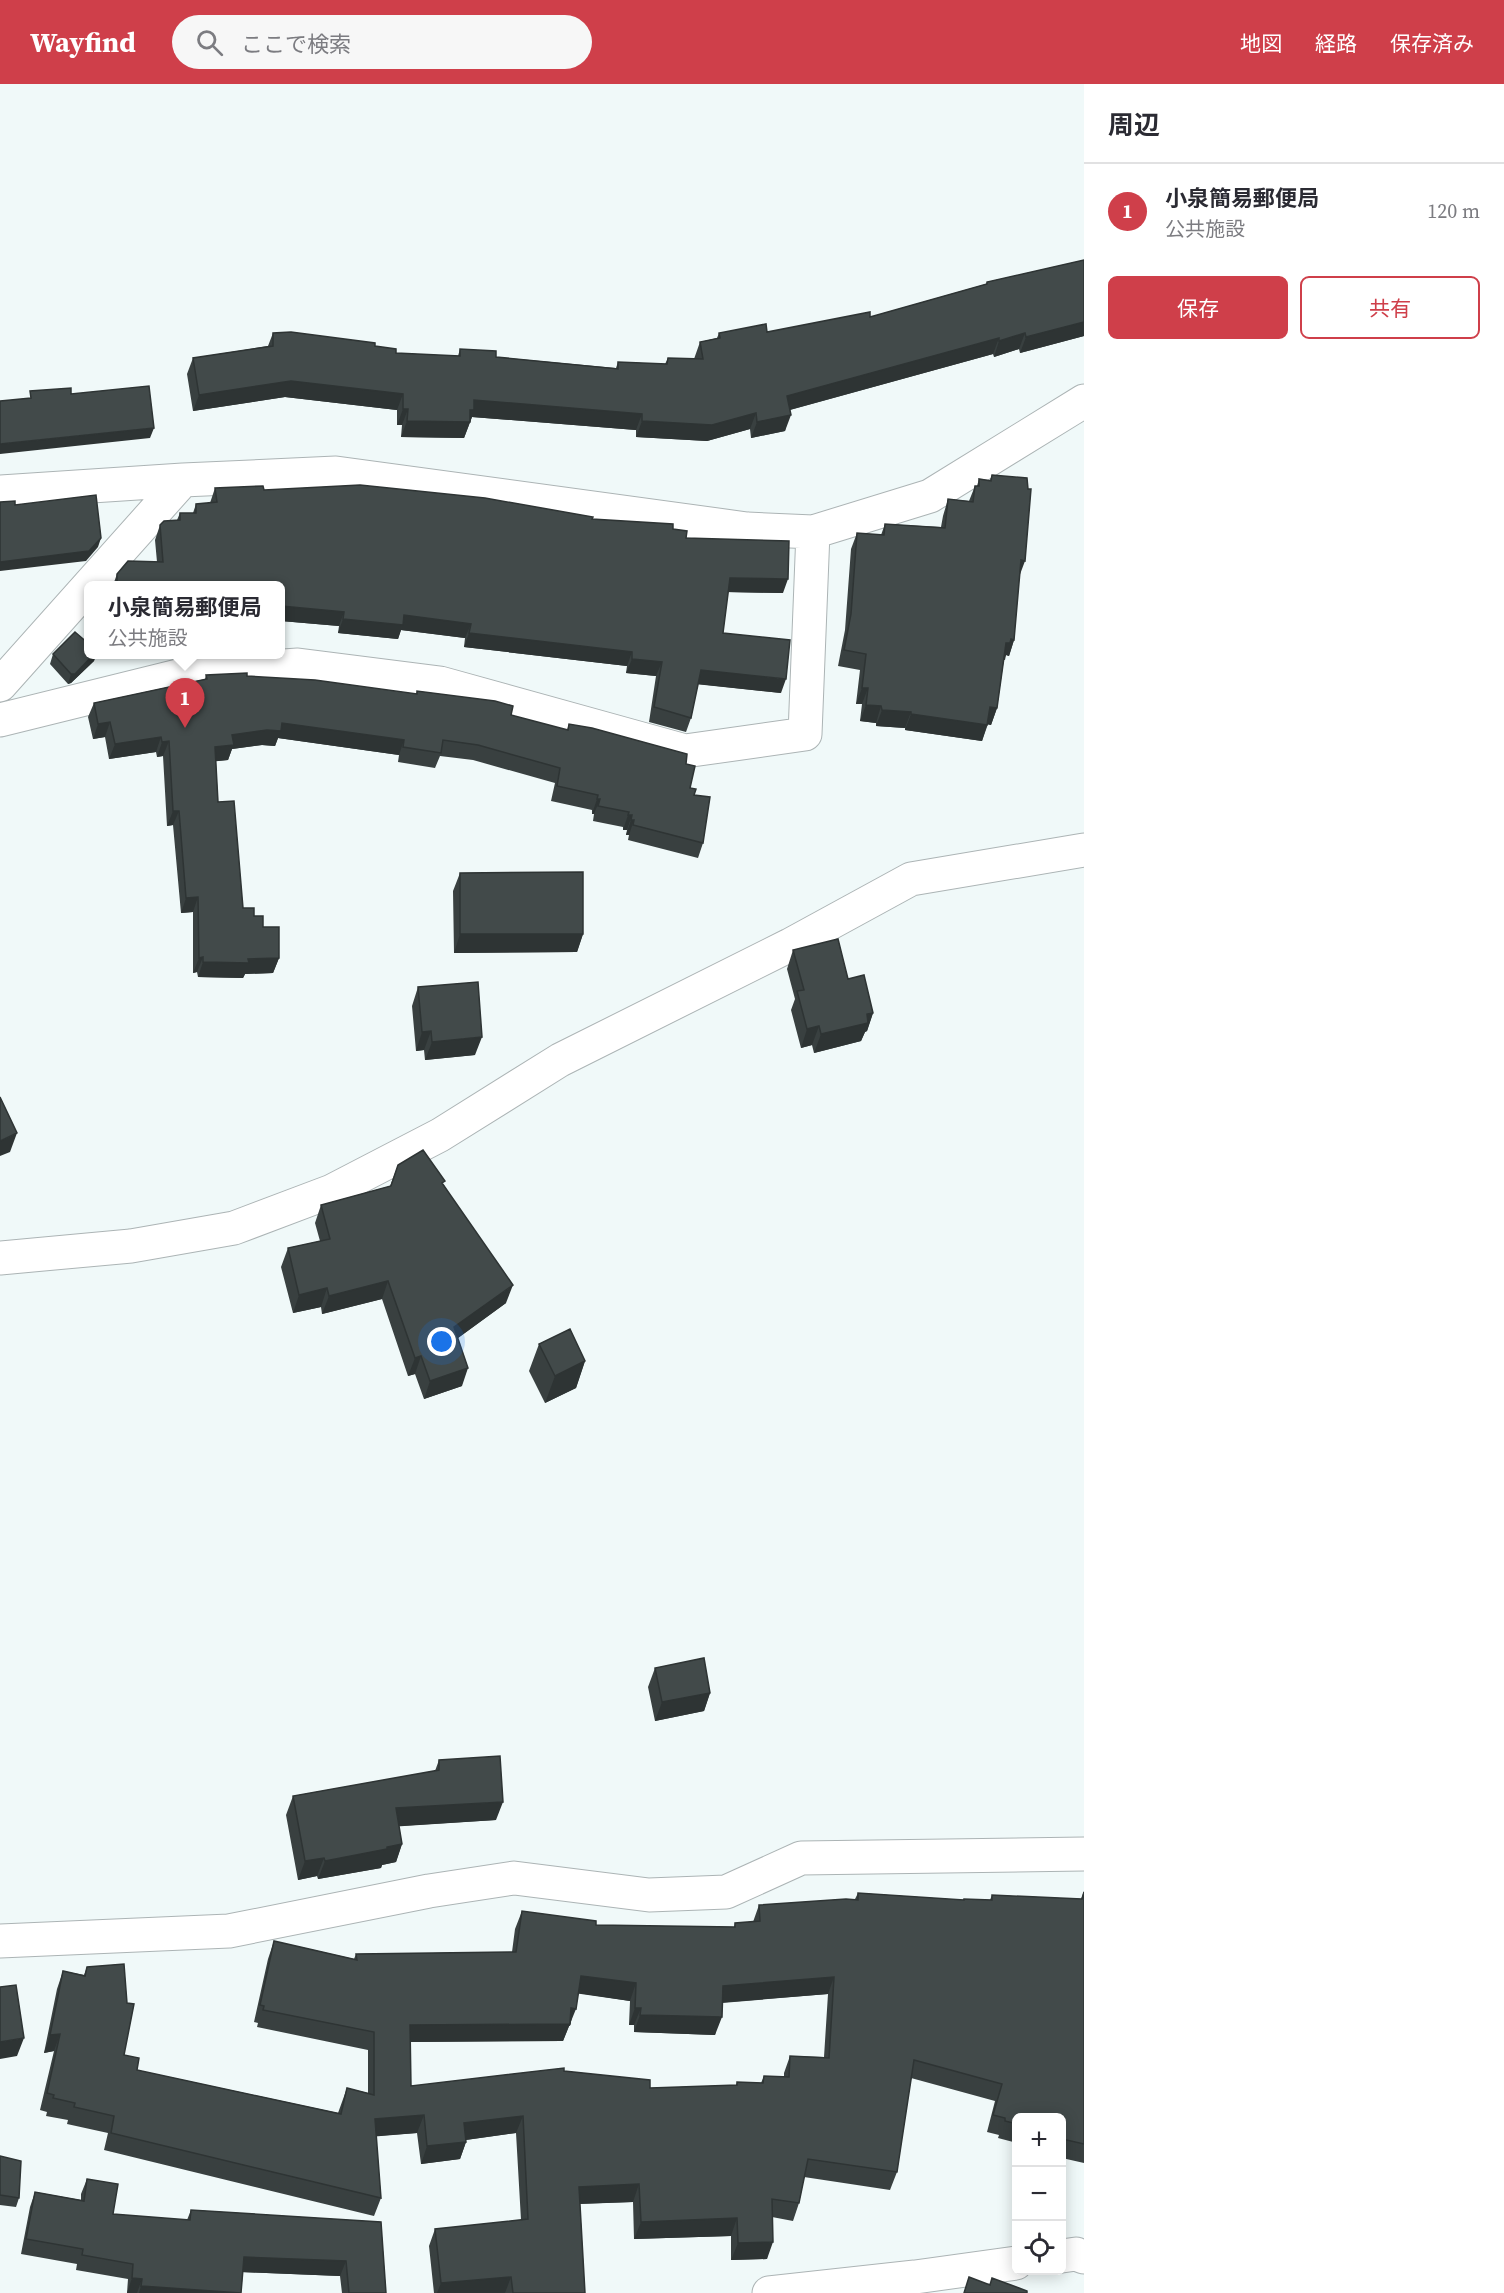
<!DOCTYPE html>
<html lang="ja">
<head>
<meta charset="utf-8">
<style>
  body { margin:0; font-family:"Source Serif 4","Noto Sans JP",serif; background:#f7f7f7; color:#2b2b33 }
  .controls { position:absolute; right:18px; bottom:18px; display:grid; overflow:hidden; border-radius:9px; box-shadow:0 3px 15px #0003 }
  .controls button { width:54px; height:54px; display:grid; place-items:center; padding:0; border:0; border-bottom:2px solid #e1e1e2; background:#fff; color:#2b2b33; font:30px sans-serif }
  .you { position:absolute; left:442px; top:1258px; width:21px; height:21px; margin:-15px; border:4px solid #fff; border-radius:50%; background:#1a73e8; box-shadow:0 0 0 9px #1a73e833 }
  .badge { display:grid; place-items:center; width:39px; height:39px; border-radius:50%; background:#cf3f4a; color:#fff; font-size:20px; font-weight:700 }
  .pin { position:absolute; translate:-50% -50px; filter:drop-shadow(0 2px 3px #0008) }
  .pin::after { content:''; position:absolute; top:32px; width:21px; height:18px; background:inherit; clip-path:polygon(0 0,100% 0,50% 100%) }
  .popup { position:absolute; left:84px; top:497px; width:201px; height:78px; box-sizing:border-box; display:grid; place-content:center; border-radius:9px; background:#fff; filter:drop-shadow(0 2px 4px #0005); font-size:20px; white-space:nowrap; color:#7c7c81 }
  .popup b { font-size:22px; color:#2b2b33 }
  .popup::after { content:''; position:absolute; left:50%; top:100%; margin-left:-12px; border:12px solid transparent; border-top-color:#fff }
  .list { margin:0; padding:0; list-style:none }
  h2 { display:flex; justify-content:space-between; align-items:center; height:78px; margin:0; padding:0 24px; font-size:26px }
  h2 small { font-size:20px; font-weight:400; color:#7c7c81 }
  .list li { display:grid; grid-template-columns:39px 1fr auto; gap:18px; align-items:center; box-sizing:border-box; height:96px; padding:0 24px; border-top:2px solid #e1e1e2 }
  .list b { display:block; font-size:22px; white-space:nowrap }
  .list p { margin:0; font-size:20px; white-space:nowrap; color:#7c7c81 }
  .list em { font-size:20px; font-style:normal; color:#7c7c81 }
  .actions { display:flex; gap:12px; padding:18px 24px }
  .actions a { flex:1; padding:14px 0; border:2px solid #cf3f4a; border-radius:9px; text-align:center; font-size:21px; color:#cf3f4a }
  .actions .main { background:#cf3f4a; color:#fff }
  .icon { flex:none; width:33px; height:33px; fill:none; stroke:currentColor; stroke-width:2; stroke-linecap:round; stroke-linejoin:round }
  .map { position:relative; flex:none; width:1084px; height:2209px; overflow:hidden }
  header { display:flex; align-items:center; gap:36px; box-sizing:border-box; height:84px; padding:0 30px; background:#cf3f4a; color:#fff }
  header strong { font-size:28px }
  nav { display:flex; gap:33px; margin-inline-start:auto; font-size:21px }
  .search { width:420px; height:54px; background:#f7f7f7; display:flex; align-items:center; gap:15px; box-sizing:border-box; padding:0 21px; border-radius:33px; color:#7c7c81; font-size:22px }
  main { display:flex }
  aside { flex:1; background:#fff }
  .map>svg:first-child { display:block }
  .lines { fill:none; stroke-linecap:round; stroke-linejoin:round }
  .street-casing { stroke:#acb4b5; stroke-width:35 }
  .street { stroke:#fff; stroke-width:33 }
  .wall { fill:#394040; fill-rule:evenodd }
  .shaded-wall { fill:#2e3434 }
  .building { fill:#424a4a; stroke:#2e3434; stroke-width:1.5; fill-rule:evenodd }
</style>
</head>
<body>
<header>
<strong>Wayfind</strong>
<div class="search"><svg class="icon" aria-label="search" viewBox="0 0 24 24"><circle cx="10" cy="10" r="6"/><path d="M15 15l6 6"/></svg>ここで検索</div>
<nav><a>地図</a><a>経路</a><a>保存済み</a></nav>
</header>
<main>
<div class="map">
<svg width="1084" height="2209" viewBox="0 0 1084 2209">
  <rect width="100%" height="100%" fill="#f0f9f9"/>
  <g class="lines">
    <g class="street-casing">
      <path id="street" d="M 0,408 L 183,396
        M 0,601 L 183,396 L 336,389 L 747,445 L 813,448 L 930,412 L 1084,317
        M 0,636 L 194,588 L 298,581 L 440,599 L 685,667 L 805,650 L 813,448
        M 0,1174 L 131,1162 L 234,1144 L 332,1107 L 440,1051 L 560,976 L 790,861 L 911,795 L 1084,766
        M 0,1857 L 229,1847 L 429,1807 L 514,1794 L 649,1811 L 726,1808 L 801,1774 L 1084,1770
        M 1062,2172 L 1076,2170 L 1084,2173
        M 769,2209 L 915,2193 L 1016,2179"/>
    </g>
    <use href="#street" class="street"/>
  </g>
  <path class="wall" d="M 1084,176 L 1084,252 L 1020,269 L 1019,265 L 994,273 L 993,270 L 790,326 L 785,347 L 751,354 L 750,345 L 707,357 L 636,353 L 636,346 L 472,333 L 464,354 L 401,353 L 402,341 L 397,341 L 397,326 L 285,313 L 193,327 L 187,290 L 193,274 L 268,262 L 273,249 L 375,262 L 396,269 L 458,272 L 460,265 L 496,273 L 616,284 L 618,278 L 665,280 L 668,274 L 694,275 L 700,258 L 717,254 L 719,249 L 767,248 L 870,233 L 986,200 L 987,198 Z
    M 992,391 L 1019,491 L 1014,556 L 1009,572 L 1006,571 L 1004,575 L 997,624 L 991,641 L 988,640 L 982,657 L 905,646 L 905,644 L 876,642 L 876,639 L 860,637 L 862,620 L 856,620 L 860,586 L 838,582 L 845,546 L 851,465 L 857,449 L 881,451 L 885,440 L 941,443 L 943,432 L 948,415 L 969,417 L 975,402 L 977,402 L 979,395 L 990,396 Z
    M 215,404 L 264,406 L 592,435 L 673,445 L 686,454 L 783,509 L 728,508 L 723,549 L 781,609 L 698,600 L 691,634 L 686,648 L 649,638 L 656,592 L 626,589 L 627,582 L 464,563 L 465,554 L 401,546 L 398,555 L 338,549 L 339,542 L 281,537 L 281,501 L 113,501 L 117,490 L 157,478 L 155,456 L 160,441 L 177,436 L 180,429 L 193,429 L 196,420 L 210,419 Z
    M 53,570 L 96,570 L 94,577 L 71,599 L 68,600 L 50,580 Z
    M 206,591 L 247,592 L 416,610 L 417,607 L 567,646 L 569,640 L 686,680 L 690,704 L 694,711 L 703,759 L 698,774 L 628,756 L 629,751 L 626,751 L 627,746 L 623,746 L 623,743 L 593,737 L 594,730 L 592,730 L 592,726 L 551,717 L 555,699 L 473,676 L 440,672 L 435,684 L 398,678 L 399,671 L 278,654 L 275,662 L 262,661 L 232,665 L 228,676 L 216,677 L 218,718 L 243,824 L 254,832 L 263,843 L 279,874 L 273,889 L 245,890 L 243,894 L 198,893 L 197,888 L 193,889 L 193,828 L 181,829 L 173,741 L 167,742 L 163,672 L 157,673 L 156,668 L 109,675 L 105,653 L 93,655 L 88,633 L 94,619 L 205,595 Z
    M 460,789 L 583,850 L 577,868 L 454,869 L 453,807 Z
    M 793,866 L 848,895 L 873,929 L 867,947 L 865,948 L 861,957 L 814,969 L 812,961 L 801,964 L 791,926 L 795,915 L 787,885 Z
    M 418,903 L 475,971 L 425,976 L 424,966 L 416,967 L 412,922 Z
    M 398,1081 L 444,1101 L 506,1219 L 458,1254 L 462,1302 L 424,1315 L 415,1290 L 408,1292 L 382,1215 L 322,1230 L 321,1223 L 293,1229 L 281,1183 L 288,1164 L 320,1157 L 315,1139 L 321,1121 L 390,1102 Z
    M 539,1260 L 585,1277 L 576,1304 L 545,1319 L 529,1287 Z
    M 655,1584 L 710,1609 L 704,1627 L 655,1637 L 648,1603 Z
    M 439,1676 L 496,1736 L 399,1742 L 402,1760 L 396,1778 L 382,1781 L 381,1784 L 318,1795 L 317,1792 L 298,1796 L 286,1731 L 293,1712 L 435,1687 Z
    M 1084,1807 L 1084,2079 L 1062,2074 L 1062,2034 L 1017,2034 L 1017,2059 L 998,2054 L 999,2051 L 987,2048 L 995,2017 L 911,1994 L 897,2088 L 890,2106 L 804,2093 L 799,2119 L 793,2137 L 772,2133 L 767,2175 L 731,2176 L 731,2152 L 634,2155 L 633,2118 L 580,2120 L 585,2209 L 434,2209 L 429,2162 L 435,2145 L 521,2136 L 516,2049 L 466,2056 L 466,2058 L 460,2075 L 421,2080 L 417,2049 L 376,2052 L 381,2114 L 374,2132 L 104,2066 L 108,2049 L 67,2040 L 68,2036 L 46,2032 L 47,2028 L 40,2026 L 54,1967 L 44,1969 L 57,1905 L 63,1887 L 84,1891 L 87,1883 L 124,1971 L 137,1986 L 338,2029 L 347,2004 L 368,2009 L 368,1966 L 257,1943 L 258,1939 L 254,1938 L 268,1875 L 274,1857 L 354,1875 L 356,1870 L 512,1868 L 515,1845 L 522,1827 L 596,1841 L 734,1843 L 735,1839 L 753,1838 L 759,1821 L 855,1815 L 858,1809 L 964,1816 L 964,1815 L 990,1816 L 992,1811 L 1081,1815 ZM 578,1909 L 630,1917 L 629,1941 L 634,1941 L 634,1948 L 715,1951 L 722,1919 L 828,1910 L 824,1973 L 790,1972 L 784,1989 L 784,1993 L 764,1992 L 761,1999 L 737,1998 L 736,2001 L 650,2004 L 564,1987 L 411,2002 L 410,1958 L 563,1957 L 569,1942 L 570,1942 Z
    M 0,2072 L 19,2114 L 16,2123 L 0,2121 Z
    M 87,2095 L 113,2130 L 187,2136 L 191,2126 L 381,2138 L 386,2209 L 342,2209 L 340,2192 L 243,2188 L 241,2209 L 127,2209 L 128,2195 L 76,2186 L 77,2180 L 21,2170 L 30,2123 L 35,2108 L 81,2116 L 81,2110 Z"/>
  <path class="shaded-wall" d="M 1084,238 L 1084,252 L 1020,269 L 1026,253 Z
    M 1025,249 L 1019,265 L 994,273 L 999,257 Z
    M 999,254 L 993,270 L 782,328 L 787,312 Z
    M 291,297 L 403,310 L 397,326 L 285,313 L 193,327 L 199,311 Z
    M 474,316 L 642,330 L 636,346 L 472,333 L 464,354 L 401,353 L 407,337 Z
    M 403,325 L 408,325 L 402,341 L 397,341 Z
    M 756,329 L 750,345 L 707,357 L 636,353 L 642,337 Z
    M 791,331 L 785,347 L 751,354 L 757,338 Z
    M 154,344 L 150,354 L 0,370 L 0,360 Z
    M 101,454 L 98,463 L 86,477 L 0,487 L 0,478 Z
    M 1021,476 L 1025,477 L 1019,493 Z
    M 730,494 L 788,495 L 783,509 L 725,508 Z
    M 281,522 L 344,528 L 339,542 L 281,537 Z
    M 404,531 L 471,540 L 465,554 L 401,546 L 398,555 L 338,549 L 343,535 Z
    M 469,549 L 632,568 L 627,582 L 464,563 Z
    M 1011,555 L 1014,556 L 1009,572 L 1006,571 L 1005,576 L 1000,575 L 1006,559 Z
    M 94,570 L 96,570 L 94,577 L 71,599 L 68,600 L 71,590 Z
    M 632,575 L 662,578 L 656,592 L 626,589 Z
    M 701,586 L 786,595 L 781,609 L 695,600 Z
    M 862,604 L 868,604 L 862,620 L 856,620 Z
    M 866,621 L 881,622 L 876,639 L 860,637 Z
    M 990,623 L 997,624 L 991,641 L 984,640 Z
    M 882,626 L 911,628 L 905,644 L 876,642 Z
    M 911,630 L 987,641 L 982,657 L 905,646 Z
    M 110,638 L 105,653 L 93,655 L 98,640 Z
    M 282,639 L 404,656 L 399,671 L 278,654 L 275,662 L 262,661 L 232,665 L 228,676 L 209,678 L 215,663 L 232,651 Z
    M 161,653 L 156,668 L 109,675 L 115,660 Z
    M 169,657 L 163,672 L 157,673 L 162,658 Z
    M 597,715 L 600,715 L 594,730 L 592,730 Z
    M 173,727 L 179,727 L 173,741 L 167,742 Z
    M 628,731 L 632,731 L 627,746 L 623,746 Z
    M 631,736 L 634,736 L 629,751 L 626,751 Z
    M 198,813 L 193,828 L 181,829 L 186,814 Z
    M 460,850 L 583,850 L 577,868 L 454,869 Z
    M 203,873 L 197,888 L 193,889 L 199,874 Z
    M 279,874 L 273,889 L 245,890 L 243,894 L 198,893 L 203,878 Z
    M 873,929 L 867,947 L 865,948 L 861,957 L 814,969 L 821,950 L 867,930 Z
    M 819,942 L 812,961 L 801,964 L 807,945 Z
    M 431,947 L 424,966 L 416,967 L 422,948 Z
    M 482,953 L 475,971 L 425,976 L 432,958 Z
    M 17,1049 L 10,1068 L 0,1072 L 0,1057 Z
    M 388,1197 L 382,1215 L 322,1230 L 329,1212 Z
    M 513,1201 L 506,1219 L 447,1262 L 454,1243 Z
    M 327,1204 L 321,1223 L 293,1229 L 299,1211 Z
    M 421,1272 L 415,1290 L 408,1292 L 415,1274 Z
    M 585,1277 L 576,1304 L 545,1319 L 555,1292 Z
    M 468,1284 L 462,1302 L 424,1315 L 430,1297 Z
    M 710,1609 L 704,1627 L 655,1637 L 662,1618 Z
    M 503,1718 L 496,1736 L 389,1743 L 396,1724 Z
    M 402,1760 L 396,1778 L 382,1781 L 381,1784 L 318,1795 L 325,1777 Z
    M 324,1774 L 317,1792 L 298,1796 L 305,1777 Z
    M 581,1892 L 636,1899 L 630,1917 L 574,1909 Z
    M 834,1893 L 828,1910 L 716,1919 L 723,1902 Z
    M 571,1924 L 576,1925 L 563,1957 L 403,1958 L 410,1941 Z
    M 635,1924 L 641,1924 L 634,1941 L 629,1941 Z
    M 640,1931 L 722,1933 L 715,1951 L 634,1948 Z
    M 60,1950 L 54,1967 L 44,1969 L 50,1951 Z
    M 24,1954 L 17,1972 L 0,1975 L 0,1958 Z
    M 424,2031 L 417,2049 L 369,2053 L 375,2035 Z
    M 523,2032 L 516,2049 L 458,2057 L 464,2039 Z
    M 466,2058 L 460,2075 L 421,2080 L 427,2062 Z
    M 639,2100 L 633,2118 L 573,2120 L 579,2103 Z
    M 737,2134 L 731,2152 L 634,2155 L 641,2138 Z
    M 773,2158 L 767,2175 L 731,2176 L 738,2159 Z
    M 244,2173 L 346,2177 L 340,2192 L 239,2188 Z
    M 511,2193 L 505,2209 L 437,2209 L 441,2199 Z
    M 132,2194 L 142,2195 L 137,2209 L 127,2209 Z
    M 141,2202 L 241,2209 L 139,2209 Z"/>
  <path class="building" d="M 1084,176 L 1084,238 L 1026,253 L 1025,249 L 999,257 L 999,254 L 787,312 L 791,331 L 757,338 L 756,329 L 712,341 L 642,337 L 642,330 L 474,316 L 474,326 L 470,326 L 470,338 L 407,337 L 408,325 L 403,325 L 403,310 L 291,297 L 199,311 L 193,274 L 273,262 L 273,249 L 291,248 L 375,259 L 375,262 L 396,265 L 396,269 L 460,272 L 460,265 L 496,267 L 496,273 L 618,285 L 618,278 L 667,280 L 668,274 L 703,275 L 700,258 L 720,254 L 719,249 L 766,240 L 767,248 L 870,228 L 870,233 L 987,200 L 987,198 Z
    M 149,302 L 154,344 L 0,360 L 0,317 L 31,314 L 30,307 L 71,304 L 71,310 Z
    M 992,391 L 1027,394 L 1028,405 L 1031,405 L 1025,477 L 1021,476 L 1014,556 L 1011,555 L 1010,559 L 1006,559 L 997,624 L 990,623 L 987,641 L 911,630 L 911,628 L 882,626 L 881,622 L 866,621 L 868,604 L 862,604 L 866,570 L 844,566 L 851,530 L 857,449 L 884,451 L 885,440 L 945,444 L 948,415 L 973,418 L 975,402 L 979,402 L 979,395 L 991,397 Z
    M 360,401 L 485,414 L 593,433 L 592,435 L 673,440 L 673,445 L 687,447 L 686,454 L 789,457 L 788,495 L 730,494 L 723,549 L 790,556 L 786,595 L 701,586 L 691,634 L 654,623 L 662,578 L 632,575 L 632,568 L 469,549 L 471,540 L 404,531 L 403,541 L 343,535 L 344,528 L 281,522 L 281,501 L 117,501 L 117,490 L 128,477 L 163,478 L 160,441 L 164,437 L 180,436 L 180,429 L 196,429 L 196,420 L 217,418 L 215,404 L 263,402 L 264,406 Z
    M 96,411 L 101,454 L 89,467 L 0,478 L 0,418 L 15,417 L 15,421 Z
    M 75,548 L 89,560 L 89,570 L 94,570 L 75,590 L 71,590 L 53,570 Z
    M 247,589 L 247,592 L 315,596 L 417,610 L 417,607 L 495,617 L 513,622 L 511,631 L 568,646 L 569,640 L 592,644 L 687,670 L 686,680 L 695,682 L 690,704 L 696,705 L 694,711 L 710,713 L 703,759 L 633,741 L 634,736 L 631,736 L 632,731 L 628,731 L 629,728 L 598,722 L 600,715 L 597,715 L 598,711 L 557,702 L 560,684 L 478,661 L 443,656 L 441,669 L 403,663 L 404,656 L 282,639 L 281,647 L 267,646 L 232,651 L 234,661 L 215,663 L 218,718 L 234,717 L 243,824 L 254,824 L 254,832 L 263,832 L 263,843 L 279,843 L 279,874 L 248,875 L 249,879 L 203,878 L 203,873 L 199,874 L 198,813 L 186,814 L 179,727 L 173,727 L 169,657 L 162,658 L 161,653 L 115,660 L 110,638 L 98,640 L 94,619 L 207,595 L 206,591 Z
    M 583,788 L 583,850 L 460,850 L 460,789 Z
    M 838,855 L 848,895 L 864,891 L 873,929 L 867,930 L 868,939 L 821,950 L 819,942 L 807,945 L 797,907 L 804,906 L 793,866 Z
    M 478,898 L 482,953 L 432,958 L 431,947 L 422,948 L 418,903 Z
    M 0,1013 L 17,1049 L 0,1057 Z
    M 423,1066 L 445,1097 L 442,1099 L 513,1201 L 454,1243 L 468,1284 L 430,1297 L 421,1272 L 415,1274 L 388,1197 L 329,1212 L 327,1204 L 299,1211 L 288,1164 L 330,1155 L 321,1121 L 391,1102 L 398,1081 Z
    M 570,1245 L 585,1277 L 555,1292 L 539,1260 Z
    M 704,1574 L 710,1609 L 662,1618 L 655,1584 Z
    M 500,1672 L 503,1718 L 396,1724 L 402,1760 L 387,1763 L 387,1765 L 325,1777 L 324,1774 L 305,1777 L 293,1712 L 439,1686 L 439,1676 Z
    M 1084,1808 L 1084,2060 L 1062,2055 L 1062,2034 L 1017,2034 L 1017,2040 L 1005,2037 L 1005,2034 L 993,2031 L 1002,2000 L 914,1976 L 897,2088 L 808,2075 L 799,2119 L 772,2115 L 773,2158 L 738,2159 L 737,2134 L 641,2138 L 639,2100 L 579,2103 L 585,2209 L 513,2209 L 511,2193 L 441,2199 L 435,2145 L 528,2135 L 523,2032 L 464,2039 L 466,2058 L 427,2062 L 424,2031 L 375,2035 L 381,2114 L 111,2049 L 114,2032 L 74,2023 L 75,2019 L 53,2014 L 54,2011 L 47,2009 L 60,1950 L 50,1951 L 63,1887 L 85,1892 L 87,1883 L 124,1880 L 127,1919 L 134,1920 L 124,1971 L 139,1974 L 137,1986 L 341,2030 L 347,2004 L 374,2011 L 374,1948 L 263,1926 L 264,1922 L 260,1921 L 274,1857 L 357,1876 L 356,1870 L 516,1868 L 522,1827 L 596,1837 L 596,1841 L 735,1843 L 735,1839 L 760,1837 L 759,1821 L 846,1815 L 858,1816 L 858,1809 L 964,1816 L 964,1815 L 992,1816 L 992,1811 L 1082,1815 ZM 581,1892 L 636,1899 L 635,1924 L 641,1924 L 640,1931 L 722,1933 L 723,1902 L 834,1893 L 829,1974 L 790,1972 L 789,1993 L 764,1992 L 763,1999 L 737,1998 L 737,2001 L 650,2004 L 650,1996 L 564,1987 L 564,1984 L 411,2002 L 410,1941 L 570,1940 L 571,1924 L 576,1925 Z
    M 16,1901 L 24,1954 L 0,1958 L 0,1903 Z
    M 0,2072 L 21,2077 L 19,2114 L 0,2111 Z
    M 87,2095 L 118,2100 L 113,2130 L 190,2136 L 191,2126 L 381,2138 L 386,2209 L 349,2209 L 346,2177 L 244,2173 L 241,2209 L 141,2202 L 142,2195 L 132,2194 L 133,2180 L 82,2171 L 83,2165 L 26,2155 L 35,2108 L 84,2117 Z
    M 969,2193 L 990,2201 L 992,2194 L 1027,2207 L 1027,2209 L 964,2209 Z"/>
</svg>
<div class="controls">
<button>+</button>
<button>−</button>
<button><svg class="icon" aria-label="locate" viewBox="0 0 24 24"><circle cx="12" cy="12" r="6"/><path d="M12 2v4M12 18v4M2 12h4M18 12h4"/></svg></button>
</div>
<div class="you"></div>
<div class="pin badge" style="left:185px;top:644px">1</div>
<div class="popup"><b>小泉簡易郵便局</b>公共施設</div>
</div>
<aside>
<h2>周辺<small></small></h2>
<ul class="list">
<li><span class="badge">1</span><div><b>小泉簡易郵便局</b><p>公共施設</p></div><em>120 m</em></li>
</ul>
<div class="actions"><a class="main">保存</a><a>共有</a></div>
</aside>
</main>
</body>
</html>
